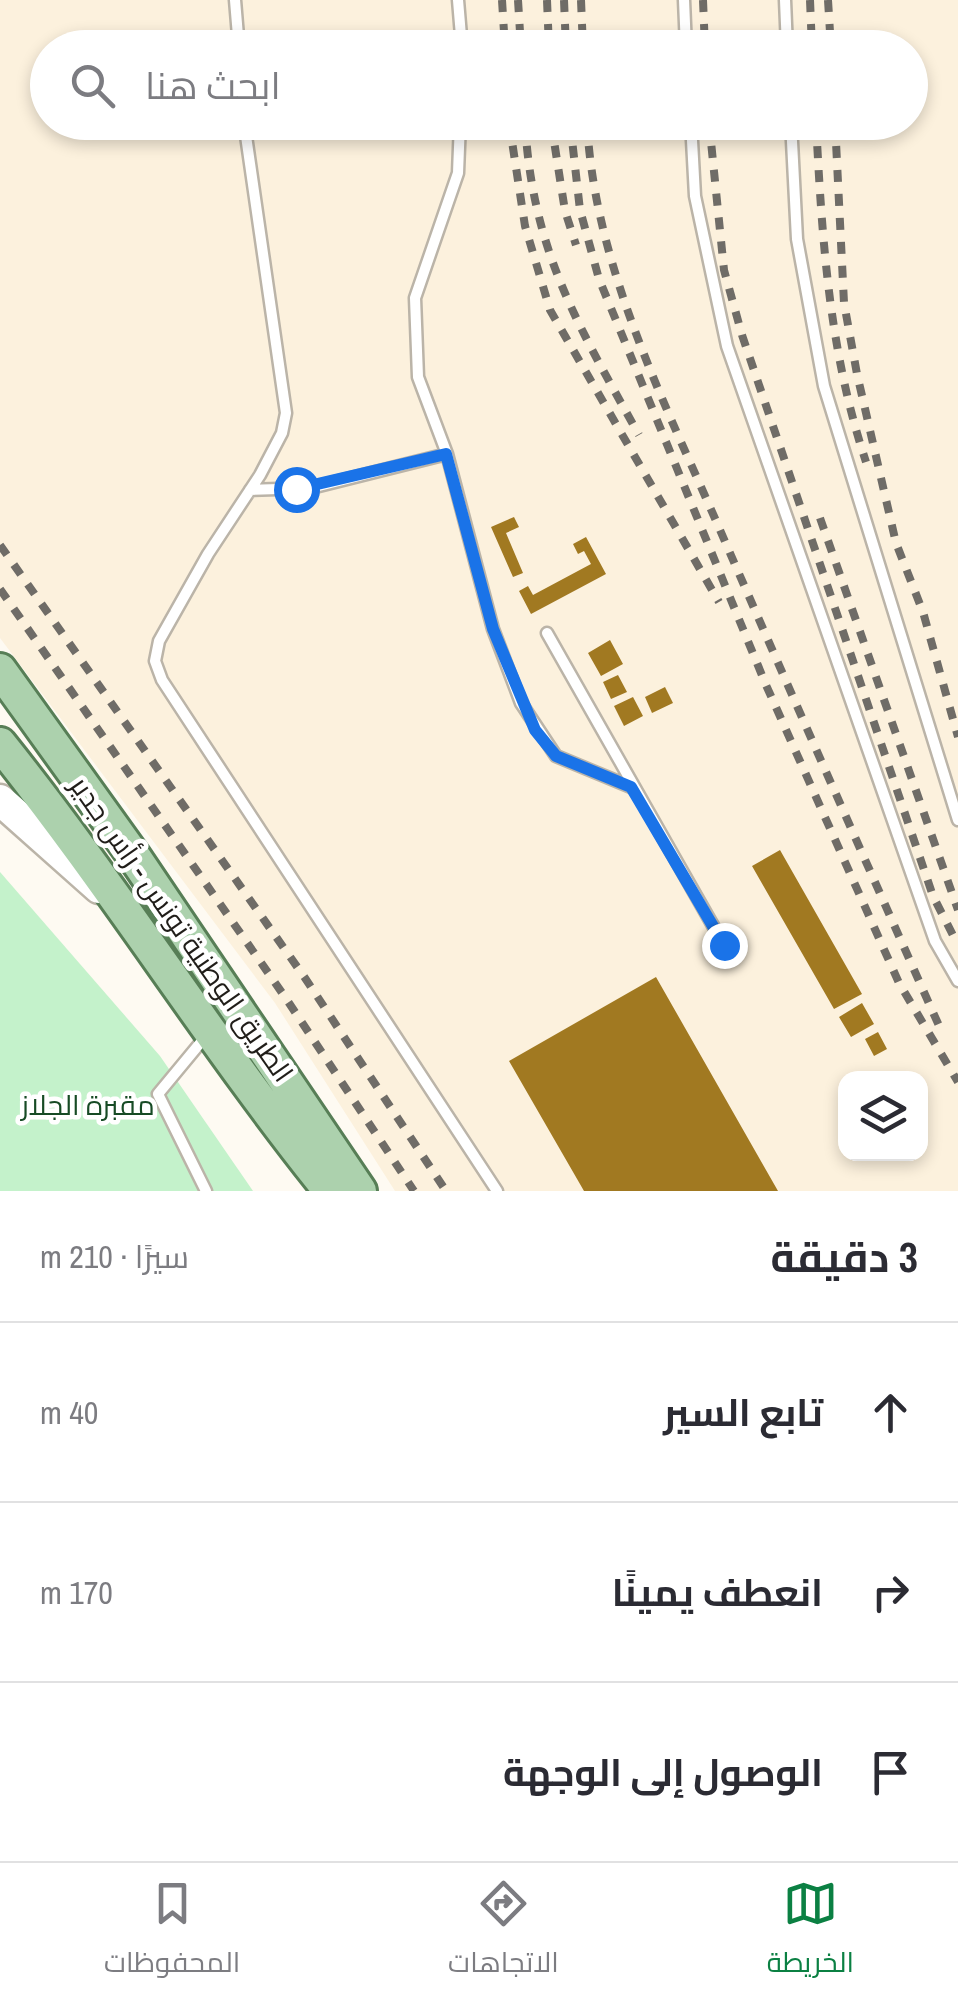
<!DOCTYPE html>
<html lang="ar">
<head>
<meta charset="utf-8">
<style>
  body { margin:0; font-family:"Archivo Narrow",Cairo,sans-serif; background:#f7f7f7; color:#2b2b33; direction:rtl }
  .controls { position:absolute; right:30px; bottom:30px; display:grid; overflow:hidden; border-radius:20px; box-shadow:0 5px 15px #0003 }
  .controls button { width:90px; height:90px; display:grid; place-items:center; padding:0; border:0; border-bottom:2px solid #e1e1e2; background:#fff; color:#2b2b33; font:50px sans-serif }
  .stop { position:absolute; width:30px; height:30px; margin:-22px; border:8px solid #1a73e8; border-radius:50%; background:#fff }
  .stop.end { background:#1a73e8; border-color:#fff; box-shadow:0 2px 10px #0008 }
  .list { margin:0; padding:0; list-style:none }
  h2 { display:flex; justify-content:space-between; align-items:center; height:130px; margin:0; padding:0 40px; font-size:42px }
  h2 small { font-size:32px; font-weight:400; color:#7c7c81 }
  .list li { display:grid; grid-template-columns:65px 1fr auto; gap:30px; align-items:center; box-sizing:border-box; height:180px; padding:0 40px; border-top:2px solid #e1e1e2 }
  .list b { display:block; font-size:38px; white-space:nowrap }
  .list em { font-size:32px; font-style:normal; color:#7c7c81 }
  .icon { flex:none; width:55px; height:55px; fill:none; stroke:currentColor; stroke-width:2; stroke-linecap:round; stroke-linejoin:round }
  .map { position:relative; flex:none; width:958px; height:1191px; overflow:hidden; direction:ltr }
  .search { position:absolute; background:#fff; box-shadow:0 5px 15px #0003; left:30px; right:30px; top:30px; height:110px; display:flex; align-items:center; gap:25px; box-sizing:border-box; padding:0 35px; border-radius:55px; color:#7c7c81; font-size:38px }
  .sheet { height:670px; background:#fff }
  nav { display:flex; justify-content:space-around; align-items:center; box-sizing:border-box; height:140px; border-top:2px solid #e1e1e2; background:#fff; font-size:28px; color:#7c7c81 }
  nav a { display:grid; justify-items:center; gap:5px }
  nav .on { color:#0b8043 }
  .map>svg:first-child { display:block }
  .built { fill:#fcf1dd; fill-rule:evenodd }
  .green { fill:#c4f2cb }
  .building { fill:#a17921 }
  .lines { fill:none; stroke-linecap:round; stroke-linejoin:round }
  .lane-casing { stroke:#bbb4a8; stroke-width:15 }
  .secondary-casing { stroke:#bbb4a8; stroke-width:35 }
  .primary-casing { stroke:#577e56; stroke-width:38 }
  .lane { stroke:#fff; stroke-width:10 }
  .secondary { stroke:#fff; stroke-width:30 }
  .primary { stroke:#acd1ad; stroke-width:32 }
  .rail { stroke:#6f6c67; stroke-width:8; stroke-dasharray:12 12; stroke-linecap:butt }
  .route { stroke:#1a73e8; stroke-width:12 }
  .labels { text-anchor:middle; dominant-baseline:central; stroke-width:9; stroke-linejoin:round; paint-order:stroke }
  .street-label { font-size:28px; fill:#201d19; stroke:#fff }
  .park-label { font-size:28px; fill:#174b25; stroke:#fff }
</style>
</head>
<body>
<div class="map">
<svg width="958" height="1191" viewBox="0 0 958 1191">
  <rect width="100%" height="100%" fill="#fefaf2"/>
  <path class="built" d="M 0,0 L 958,0 L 958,1191 L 395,1191 L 275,1003 L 0,638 ZM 48,48 L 910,48 L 910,122 L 48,122 ZM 846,1078 L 920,1078 L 920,1154 L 846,1154 Z"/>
  <path class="green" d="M 0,872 L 160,1056 L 253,1191 L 0,1191 Z"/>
  <path class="building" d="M 514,517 L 519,527 L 506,533 L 523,573 L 513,577 L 491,527 Z
    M 586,537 L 606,574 L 531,614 L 519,591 L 528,586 L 533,595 L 591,564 L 584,551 L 578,554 L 573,544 Z
    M 610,640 L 623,664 L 601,676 L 588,653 Z
    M 618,675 L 627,692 L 611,699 L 603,682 Z
    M 665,687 L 673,703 L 652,713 L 645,697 Z
    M 633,697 L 643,716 L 624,726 L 614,706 Z
    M 780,850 L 862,994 L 834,1009 L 752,866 Z
    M 656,977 L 778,1191 L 584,1191 L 509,1061 Z
    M 862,1003 L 874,1024 L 851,1037 L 839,1017 Z
    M 878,1032 L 887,1049 L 874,1056 L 865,1039 Z"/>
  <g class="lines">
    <g class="lane-casing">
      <path id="lane" d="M 235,0 L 239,48
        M 458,0 L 462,48
        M 684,0 L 686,48
        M 785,0 L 787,48
        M 244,122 L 286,413 L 282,433 L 260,475 L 208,554 L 159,641 L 155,661 L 162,680 L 497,1191
        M 460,122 L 458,173 L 415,298 L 418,377 L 447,454 L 493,629 L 521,703 L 556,756 L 631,787
        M 691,122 L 695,196 L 727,346 L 935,941 L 958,981
        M 791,122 L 797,239 L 824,386 L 958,820
        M 250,490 L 311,488 L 447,454
        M 547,633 L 724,945
        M 206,1036 L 158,1094 L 206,1191"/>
    </g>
    <g class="secondary-casing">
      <path id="secondary" d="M 0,800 L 99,888"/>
    </g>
    <g class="primary-casing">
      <path id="primary" d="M 0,670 L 133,855 L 360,1191
        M 0,744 C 117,890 213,1046 330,1191"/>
    </g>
    <use href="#lane" class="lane"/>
    <use href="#secondary" class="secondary"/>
    <use href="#primary" class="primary"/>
    <path class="rail" d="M 502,0 L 505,48
      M 518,0 L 521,48
      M 547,0 L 549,48
      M 564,0 L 566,48
      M 581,0 L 583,48
      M 703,0 L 705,48
      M 810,0 L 812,48
      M 828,0 L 831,48
      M 509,122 L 525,226 L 550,310 L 719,602
      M 525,122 C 532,251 579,327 639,435
      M 551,122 L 565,211 L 576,245
      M 570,122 L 580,210 L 599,279 L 766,685 L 899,983 L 958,1082
      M 587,122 C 594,265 664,401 720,530 C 792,696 866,862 940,1028
      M 709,122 L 724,270 L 742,335 L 933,896 L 958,945
      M 816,122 C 822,239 829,351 866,462
      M 835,122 L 844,303 L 857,374 L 896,543 L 923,612 L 958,737
      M 820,518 L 958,910
      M 0,545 L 305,978 L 446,1191
      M 0,589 L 285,997 L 414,1191"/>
  </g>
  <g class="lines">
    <path class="route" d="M 296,489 L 446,454 L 493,629 L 535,730 L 556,756 L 631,787 L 724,945"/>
  </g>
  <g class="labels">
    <g class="street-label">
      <text transform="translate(182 929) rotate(55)">الطريق الوطنية تونس - رأس جدير</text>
    </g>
    <g class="park-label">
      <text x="88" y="1105">مقبرة الجلاز</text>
    </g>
  </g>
</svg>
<div class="controls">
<button><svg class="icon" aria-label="layers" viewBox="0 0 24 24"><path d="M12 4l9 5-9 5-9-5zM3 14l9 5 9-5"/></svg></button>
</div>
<div class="stop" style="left:296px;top:489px"></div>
<div class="stop end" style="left:724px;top:945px"></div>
<div class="search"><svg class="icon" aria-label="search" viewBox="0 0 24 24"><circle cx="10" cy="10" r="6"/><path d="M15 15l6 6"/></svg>ابحث هنا</div>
</div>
<section class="sheet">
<h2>3 دقيقة<small>سيرًا · 210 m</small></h2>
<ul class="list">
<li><svg class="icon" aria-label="ahead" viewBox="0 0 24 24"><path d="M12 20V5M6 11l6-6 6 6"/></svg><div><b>تابع السير</b></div><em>40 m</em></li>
<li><svg class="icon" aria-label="right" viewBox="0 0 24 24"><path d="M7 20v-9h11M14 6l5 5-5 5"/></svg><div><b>انعطف يمينًا</b></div><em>170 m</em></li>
<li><svg class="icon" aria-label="arrive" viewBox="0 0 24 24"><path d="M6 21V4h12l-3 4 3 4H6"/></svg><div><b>الوصول إلى الوجهة</b></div></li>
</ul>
</section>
<nav>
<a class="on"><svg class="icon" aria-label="map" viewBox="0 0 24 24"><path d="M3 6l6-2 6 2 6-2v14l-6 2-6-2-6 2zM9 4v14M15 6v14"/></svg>الخريطة</a>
<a><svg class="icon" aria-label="directions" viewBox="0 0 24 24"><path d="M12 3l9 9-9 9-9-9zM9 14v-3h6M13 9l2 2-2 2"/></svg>الاتجاهات</a>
<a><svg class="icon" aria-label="saved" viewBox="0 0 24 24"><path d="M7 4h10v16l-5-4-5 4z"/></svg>المحفوظات</a>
</nav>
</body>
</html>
